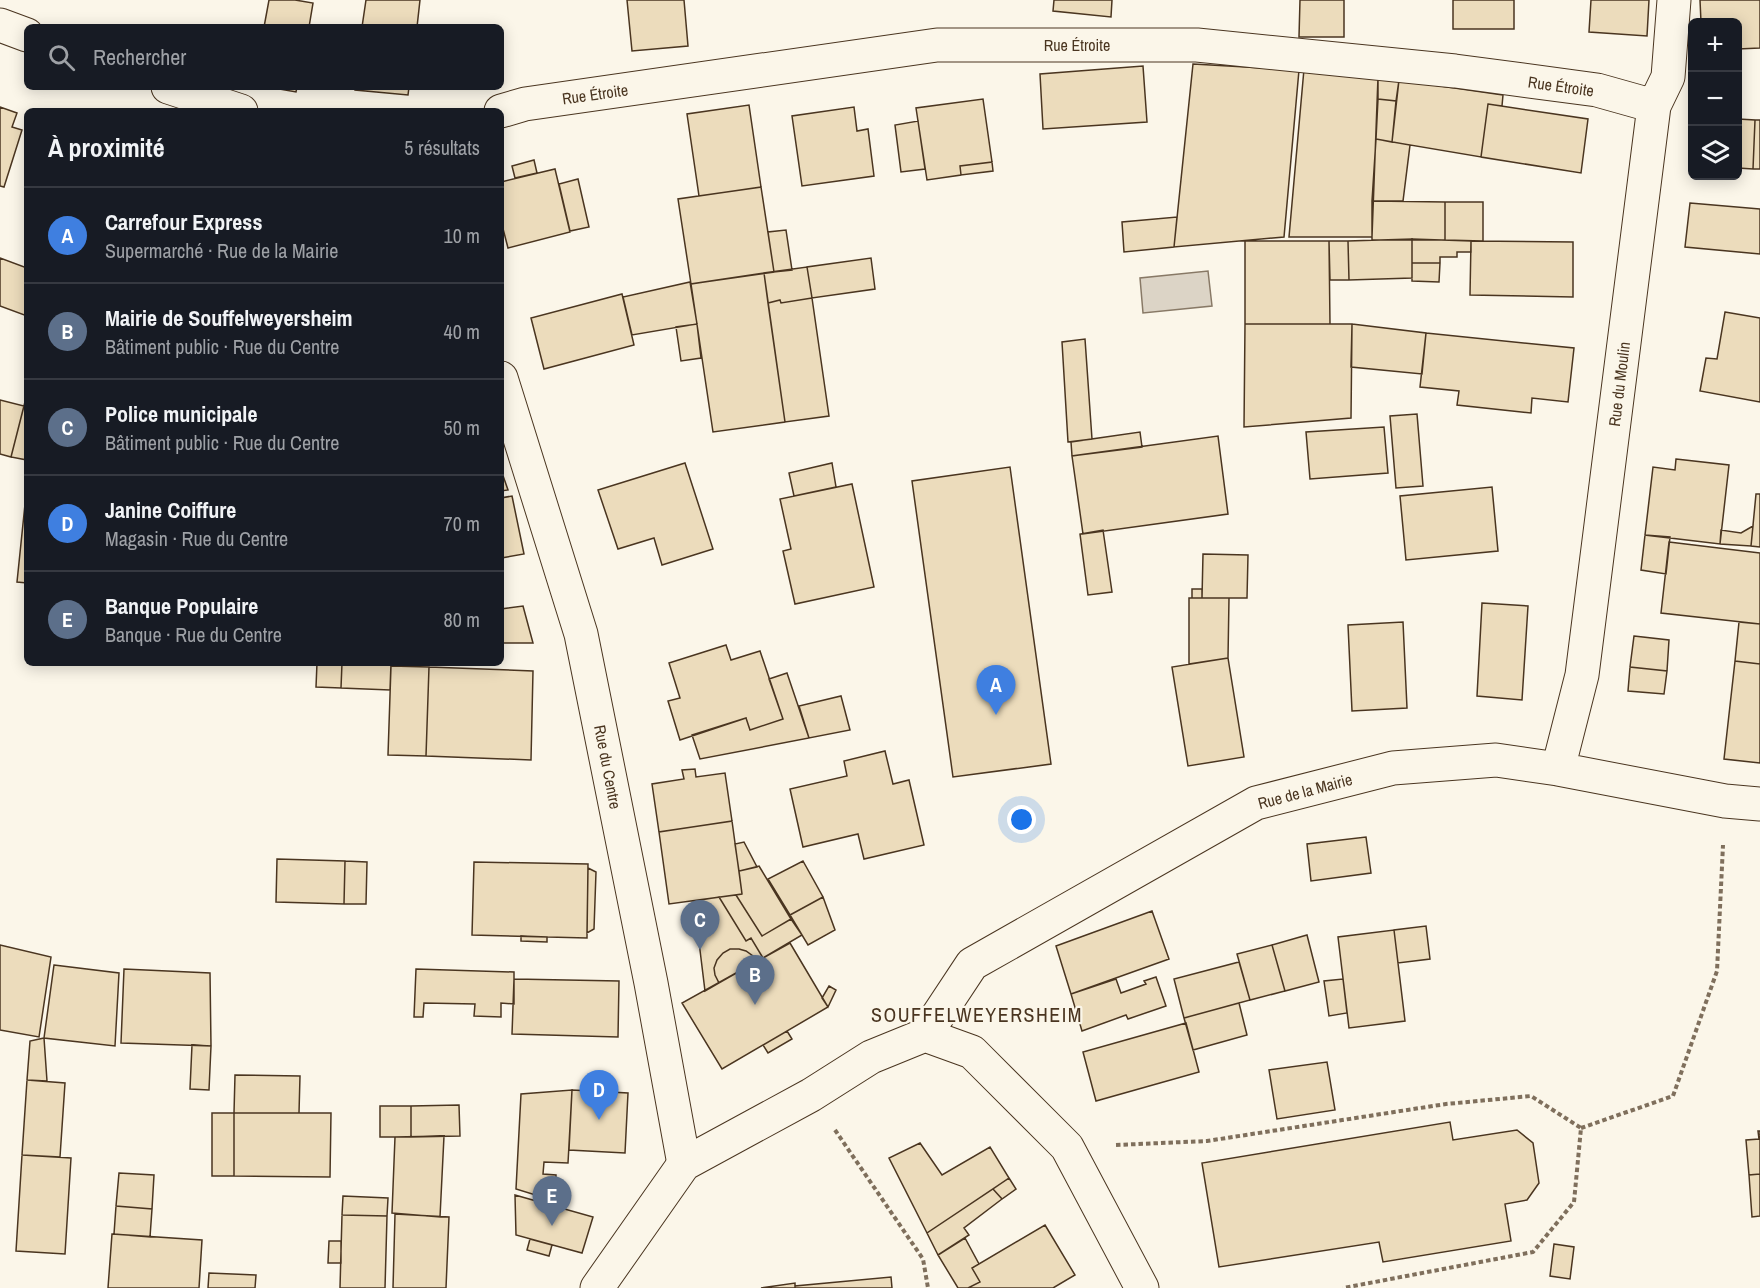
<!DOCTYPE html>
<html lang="fr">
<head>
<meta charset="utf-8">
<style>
  body { margin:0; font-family:"Archivo Narrow",sans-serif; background:#20242c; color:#f1f3f6 }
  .controls { position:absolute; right:18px; top:18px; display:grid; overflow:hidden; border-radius:9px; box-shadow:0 3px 15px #0003 }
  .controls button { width:54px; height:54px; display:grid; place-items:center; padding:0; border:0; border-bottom:2px solid #363941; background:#171b24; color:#f1f3f6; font:30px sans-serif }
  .you { position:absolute; left:1022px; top:820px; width:21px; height:21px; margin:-15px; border:4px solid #fff; border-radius:50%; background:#1a73e8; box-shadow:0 0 0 9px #1a73e833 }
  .badge { display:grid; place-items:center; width:39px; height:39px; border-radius:50%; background:#c62828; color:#fff; font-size:20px; font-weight:700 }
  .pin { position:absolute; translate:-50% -50px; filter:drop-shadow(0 2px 3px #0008) }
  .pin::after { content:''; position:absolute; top:32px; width:21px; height:18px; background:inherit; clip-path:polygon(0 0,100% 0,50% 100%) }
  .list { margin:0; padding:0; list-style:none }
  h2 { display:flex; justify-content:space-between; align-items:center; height:78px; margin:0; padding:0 24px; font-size:26px }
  h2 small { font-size:20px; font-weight:400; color:#9ea1a6 }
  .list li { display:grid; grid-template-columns:39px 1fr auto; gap:18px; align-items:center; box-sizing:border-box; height:96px; padding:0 24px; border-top:2px solid #363941 }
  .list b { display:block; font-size:22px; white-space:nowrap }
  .list p { margin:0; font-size:20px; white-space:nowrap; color:#9ea1a6 }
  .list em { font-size:20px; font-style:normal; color:#9ea1a6 }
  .icon { flex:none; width:33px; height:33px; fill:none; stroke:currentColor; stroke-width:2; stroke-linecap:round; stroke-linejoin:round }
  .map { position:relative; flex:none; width:1760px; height:1288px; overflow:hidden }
  .search { position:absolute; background:#171b24; box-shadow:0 3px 15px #0003; left:24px; top:24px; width:480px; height:66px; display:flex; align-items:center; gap:15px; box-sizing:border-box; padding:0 21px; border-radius:9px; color:#9ea1a6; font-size:22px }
  .panel { position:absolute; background:#171b24; box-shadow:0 3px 15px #0003; left:24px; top:108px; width:480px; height:558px; border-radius:9px }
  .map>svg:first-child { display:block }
  .water { fill:#dcd4c6; stroke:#887966; stroke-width:1.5 }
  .building { fill:#ecdcbc; stroke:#4a3520; stroke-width:1.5 }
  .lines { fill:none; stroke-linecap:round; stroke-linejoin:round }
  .minor-casing { stroke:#4a3520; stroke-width:35 }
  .tertiary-casing { stroke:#4a3520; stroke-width:35 }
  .path { stroke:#7f6f5c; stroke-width:4; stroke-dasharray:4.5 3; stroke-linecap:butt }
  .minor { stroke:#fbf6e9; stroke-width:33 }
  .tertiary { stroke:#fbf6e9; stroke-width:33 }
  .labels { text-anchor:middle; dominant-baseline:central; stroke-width:4.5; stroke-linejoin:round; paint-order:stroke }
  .street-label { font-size:16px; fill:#4a3520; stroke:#fbf6e9 }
  .quarter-label { font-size:20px; letter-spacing:1.5px; fill:#4a3520; stroke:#fbf6e9 }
</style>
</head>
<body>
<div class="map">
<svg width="1760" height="1288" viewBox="0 0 1760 1288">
  <rect width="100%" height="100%" fill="#fbf6e9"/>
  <path class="water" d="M 1208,271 L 1212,306 L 1143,313 L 1140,278 Z"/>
  <path class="building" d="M 269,0 L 295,0 L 313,3 L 309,27 L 264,27 Z
    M 366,0 L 420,0 L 417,27 L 362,27 Z
    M 627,0 L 684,0 L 688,46 L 632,51 Z
    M 1054,0 L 1112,0 L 1111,17 L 1053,11 Z
    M 1300,0 L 1344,0 L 1344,37 L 1299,37 Z
    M 1453,0 L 1514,0 L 1514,29 L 1453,29 Z
    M 1591,0 L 1649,0 L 1647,36 L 1589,32 Z
    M 1700,0 L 1760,0 L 1760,48 L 1738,49 L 1738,22 L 1701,22 Z
    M 1193,64 L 1299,70 L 1284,237 L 1174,247 Z
    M 1143,66 L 1147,122 L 1043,129 L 1040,74 Z
    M 1304,69 L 1378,77 L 1372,237 L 1289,237 Z
    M 1378,77 L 1399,80 L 1396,101 L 1378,99 Z
    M 1399,80 L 1503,95 L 1502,106 L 1488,104 L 1481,157 L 1392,142 Z
    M 268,87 L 297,87 L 296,92 Z
    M 355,87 L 409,87 L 408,95 L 355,90 Z
    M 983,99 L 992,162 L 960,166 L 961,175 L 927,180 L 916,108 Z
    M 1378,99 L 1396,101 L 1392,142 L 1376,139 Z
    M 1488,104 L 1588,119 L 1581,173 L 1481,157 Z
    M 749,105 L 761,187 L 699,196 L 687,114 Z
    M 0,107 L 17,113 L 12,127 L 22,130 L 4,187 L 0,186 Z
    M 854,107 L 857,131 L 868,129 L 874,176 L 802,186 L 792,116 Z
    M 1691,118 L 1692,118 L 1692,166 L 1690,166 Z
    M 1738,119 L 1755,120 L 1753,169 L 1738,168 Z
    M 1755,120 L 1760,120 L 1760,169 L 1753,169 Z
    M 918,121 L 925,169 L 901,172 L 895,125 Z
    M 1376,139 L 1410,145 L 1403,201 L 1372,201 Z
    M 534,160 L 537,173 L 515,178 L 512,166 Z
    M 992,162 L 993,171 L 961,175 L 960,166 Z
    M 555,169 L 570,232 L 508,248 L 501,221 L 501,182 Z
    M 578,179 L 589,227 L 570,231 L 559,184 Z
    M 761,187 L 774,272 L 691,284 L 678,199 Z
    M 1372,201 L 1445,202 L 1445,240 L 1372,240 Z
    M 1445,202 L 1483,202 L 1483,241 L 1445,240 Z
    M 1690,203 L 1760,209 L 1760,254 L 1685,247 Z
    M 1177,217 L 1174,247 L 1124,252 L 1122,222 Z
    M 786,230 L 792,270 L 774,272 L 768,232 Z
    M 1412,239 L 1471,241 L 1471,252 L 1457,252 L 1457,257 L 1440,257 L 1440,263 L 1412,263 Z
    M 1412,239 L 1412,278 L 1349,280 L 1348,241 Z
    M 1245,241 L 1329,241 L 1330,324 L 1245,324 Z
    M 1329,241 L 1348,241 L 1349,280 L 1330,280 Z
    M 1471,241 L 1573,242 L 1573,297 L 1470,295 Z
    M 0,258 L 27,268 L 27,316 L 0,306 Z
    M 871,258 L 875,289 L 812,298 L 807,267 Z
    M 1412,263 L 1440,263 L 1439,282 L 1412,281 Z
    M 807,267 L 812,298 L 781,303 L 780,300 L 768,303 L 764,273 Z
    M 764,273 L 785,422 L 713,432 L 691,284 Z
    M 690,282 L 697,324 L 632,335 L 623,297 Z
    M 622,294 L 634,345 L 544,369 L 531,318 Z
    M 812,298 L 829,416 L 785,422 L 768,303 L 780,300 L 781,303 Z
    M 1725,312 L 1760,318 L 1760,402 L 1700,391 L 1706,358 L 1717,359 Z
    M 697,324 L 701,358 L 681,361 L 676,327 Z
    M 1245,324 L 1352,324 L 1351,418 L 1244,427 Z
    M 1352,324 L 1426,333 L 1422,374 L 1351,367 Z
    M 1426,333 L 1574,348 L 1568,402 L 1532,398 L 1531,413 L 1457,405 L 1459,391 L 1420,387 Z
    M 1085,339 L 1092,439 L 1068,442 L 1062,342 Z
    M 27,394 L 27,460 L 11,457 Z
    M 0,400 L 24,406 L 11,457 L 0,454 Z
    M 1417,414 L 1423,486 L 1396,488 L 1390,416 Z
    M 1384,427 L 1388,473 L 1310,479 L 1306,432 Z
    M 1140,432 L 1142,447 L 1072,456 L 1071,442 Z
    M 1218,436 L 1228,514 L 1083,534 L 1072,456 Z
    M 1676,459 L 1729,465 L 1720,544 L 1645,535 L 1653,467 L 1675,470 Z
    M 685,463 L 713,549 L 662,565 L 654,538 L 618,549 L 598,490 Z
    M 832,463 L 836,487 L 794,496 L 789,473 Z
    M 1010,467 L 1051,764 L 953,777 L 912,481 Z
    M 501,470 L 508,490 L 501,491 Z
    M 852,484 L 874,587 L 795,604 L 783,551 L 791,549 L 780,499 Z
    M 27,485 L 27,583 L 17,582 Z
    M 1492,487 L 1498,551 L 1406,560 L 1400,496 Z
    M 1756,494 L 1760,494 L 1760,547 L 1751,546 Z
    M 512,496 L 524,554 L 501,558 L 501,498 Z
    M 1753,526 L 1751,546 L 1720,544 L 1721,530 L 1741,533 Z
    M 1103,530 L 1112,592 L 1088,595 L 1080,534 Z
    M 1645,535 L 1670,537 L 1666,574 L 1641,570 Z
    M 1669,542 L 1760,553 L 1760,624 L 1661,613 Z
    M 1203,554 L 1248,555 L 1247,598 L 1202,598 Z
    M 1192,589 L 1202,589 L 1202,598 L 1192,598 Z
    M 1189,598 L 1229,598 L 1228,658 L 1189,664 Z
    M 1482,603 L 1528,606 L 1522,700 L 1477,696 Z
    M 523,606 L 533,643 L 501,643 L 501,609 Z
    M 1403,622 L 1407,708 L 1352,711 L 1348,625 Z
    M 1739,622 L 1760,624 L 1760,664 L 1735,661 Z
    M 1634,636 L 1669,640 L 1667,671 L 1630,667 Z
    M 726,645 L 731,660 L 760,651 L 783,719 L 750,730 L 746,718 L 680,740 L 668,701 L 680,698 L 669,663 Z
    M 1228,658 L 1244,757 L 1188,766 L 1172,667 Z
    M 1735,661 L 1760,664 L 1760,763 L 1724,759 Z
    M 317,663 L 342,663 L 341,688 L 316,687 Z
    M 342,663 L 391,663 L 390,690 L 341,688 Z
    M 391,666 L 429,667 L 426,756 L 388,755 Z
    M 429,667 L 533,671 L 531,760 L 426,756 Z
    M 1630,667 L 1667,671 L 1664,694 L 1628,691 Z
    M 787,673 L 809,738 L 700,759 L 692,735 L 746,718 L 750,730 L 783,719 L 769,679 Z
    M 841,696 L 850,730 L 809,738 L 799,706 Z
    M 885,751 L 893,784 L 909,780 L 924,845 L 864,859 L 858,834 L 803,847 L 790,789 L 847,776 L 844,761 Z
    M 695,769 L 696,777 L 725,773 L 732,821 L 659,832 L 652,784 L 684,779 L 682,770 Z
    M 732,821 L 742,894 L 669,904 L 659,832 Z
    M 1366,837 L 1371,873 L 1311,881 L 1307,844 Z
    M 744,842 L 757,867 L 739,871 L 735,844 Z
    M 277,859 L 345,861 L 344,904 L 276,902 Z
    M 345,861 L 367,862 L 366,904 L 344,904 Z
    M 803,861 L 823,897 L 790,915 L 768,879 Z
    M 474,862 L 588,864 L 587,938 L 472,935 Z
    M 759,866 L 791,919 L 762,936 L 736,895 L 742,894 L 739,871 Z
    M 588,868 L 596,872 L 594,929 L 587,933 Z
    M 736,895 L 762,936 L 791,919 L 802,935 L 763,958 L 751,938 L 746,941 L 719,897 Z
    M 719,897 L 746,941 L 751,938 L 763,958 L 756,962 L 753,956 L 746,951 L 739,949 L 730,949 L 723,953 L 717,960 L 714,968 L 715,975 L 719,983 L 705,991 L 694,901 Z
    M 823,897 L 835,930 L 808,945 L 790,915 Z
    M 1152,911 L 1169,959 L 1071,994 L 1056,946 Z
    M 1426,926 L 1430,959 L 1398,963 L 1394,930 Z
    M 1394,930 L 1405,1021 L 1349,1028 L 1338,937 Z
    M 1307,935 L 1319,982 L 1285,991 L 1272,945 Z
    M 521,936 L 547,937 L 547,942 L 521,941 Z
    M 790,943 L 828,1007 L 722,1069 L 682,1003 Z
    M 0,945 L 51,957 L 39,1037 L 0,1030 Z
    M 1272,945 L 1285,991 L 1250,1000 L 1237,954 Z
    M 730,949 L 739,949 L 746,951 L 753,956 L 756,962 L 719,983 L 715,975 L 714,968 L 717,960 L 723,953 Z
    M 1239,962 L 1250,1000 L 1184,1018 L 1174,979 Z
    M 54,965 L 119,973 L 115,1046 L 44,1038 Z
    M 124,969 L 210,973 L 211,1046 L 121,1043 Z
    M 416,969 L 514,972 L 514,1004 L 501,1003 L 501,1017 L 474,1016 L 475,1004 L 424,1003 L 423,1017 L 414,1017 Z
    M 1156,977 L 1166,1006 L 1128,1019 L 1126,1015 L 1082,1031 L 1071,994 L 1116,979 L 1121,993 L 1146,984 L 1144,981 Z
    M 514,979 L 619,981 L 618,1037 L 512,1034 Z
    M 1343,979 L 1347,1013 L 1329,1016 L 1324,981 Z
    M 829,986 L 836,990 L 828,1007 L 822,998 Z
    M 1239,1003 L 1247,1035 L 1193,1050 L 1184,1018 Z
    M 1186,1023 L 1199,1072 L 1096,1101 L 1083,1052 Z
    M 787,1031 L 792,1039 L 768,1053 L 763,1045 Z
    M 44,1038 L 47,1081 L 27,1080 L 30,1041 Z
    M 192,1045 L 211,1046 L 209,1090 L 190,1089 Z
    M 1327,1062 L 1335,1110 L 1277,1119 L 1269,1070 Z
    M 235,1075 L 300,1076 L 299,1113 L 234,1113 Z
    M 27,1080 L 65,1083 L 60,1157 L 22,1155 Z
    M 572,1090 L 568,1163 L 544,1162 L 543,1174 L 556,1175 L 555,1201 L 516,1189 L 521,1094 Z
    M 572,1090 L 628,1093 L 625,1153 L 569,1150 Z
    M 459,1105 L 460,1136 L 411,1137 L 411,1106 Z
    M 380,1106 L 411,1106 L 411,1137 L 380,1137 Z
    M 212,1113 L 234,1113 L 234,1176 L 212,1176 Z
    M 234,1113 L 331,1113 L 330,1177 L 234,1176 Z
    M 1450,1122 L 1453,1140 L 1517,1130 L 1533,1143 L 1539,1183 L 1527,1200 L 1505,1204 L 1511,1241 L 1383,1262 L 1379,1242 L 1219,1267 L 1202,1163 Z
    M 1758,1131 L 1760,1131 L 1760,1174 L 1749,1175 L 1746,1140 L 1759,1139 Z
    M 444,1136 L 440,1217 L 392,1213 L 395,1137 Z
    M 920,1143 L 942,1175 L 990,1147 L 1009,1178 L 927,1233 L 889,1158 Z
    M 22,1155 L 71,1158 L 65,1254 L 16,1251 Z
    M 119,1173 L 154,1175 L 152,1209 L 116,1206 Z
    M 1760,1174 L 1760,1216 L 1752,1217 L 1749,1175 Z
    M 1009,1178 L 1016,1189 L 1002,1199 L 993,1189 Z
    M 993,1189 L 1002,1199 L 964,1228 L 969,1235 L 938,1255 L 927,1233 Z
    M 515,1195 L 593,1217 L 582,1253 L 516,1235 Z
    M 343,1196 L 388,1198 L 387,1216 L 342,1215 Z
    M 116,1206 L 152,1209 L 150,1237 L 114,1234 Z
    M 395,1214 L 449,1217 L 446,1288 L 393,1288 Z
    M 342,1215 L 387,1216 L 385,1288 L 340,1288 Z
    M 1045,1225 L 1075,1275 L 1053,1288 L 968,1288 L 980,1282 L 972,1268 Z
    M 112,1234 L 202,1240 L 199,1288 L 108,1288 Z
    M 965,1238 L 979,1264 L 972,1268 L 980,1282 L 968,1288 L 958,1288 L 938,1255 Z
    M 530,1239 L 552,1245 L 549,1256 L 527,1250 Z
    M 329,1241 L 341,1241 L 341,1263 L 328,1263 Z
    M 1554,1244 L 1574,1247 L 1570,1279 L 1550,1276 Z
    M 209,1273 L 256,1275 L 255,1288 L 208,1288 Z
    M 891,1277 L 892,1288 L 795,1288 L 795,1286 Z
    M 795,1283 L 795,1288 L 761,1288 Z"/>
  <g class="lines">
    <g class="minor-casing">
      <path id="minor" d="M 0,25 L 27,35
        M 168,87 L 241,111
        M 501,111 L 525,104 L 937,45 L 1197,45 L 1455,71 L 1597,90 L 1654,106
        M 501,378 L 581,634 L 651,983 L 684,1164
        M 1558,769 L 1582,675 L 1654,106 L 1668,77 L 1674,0
        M 925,1035 L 972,964 L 1256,803 L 1393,768 L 1496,760 L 1558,769 L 1725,801 L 1760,804"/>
    </g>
    <g class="tertiary-casing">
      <path id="tertiary" d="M 597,1288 L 684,1164 L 811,1095 L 871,1057 L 925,1035 L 972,1052 L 1067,1147 L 1142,1288"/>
    </g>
    <path class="path" d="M 1581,1128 L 1673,1096 L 1717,971 L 1723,845
      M 835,1130 L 923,1259 L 928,1288
      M 1116,1145 L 1207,1141 L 1446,1104 L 1531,1096 L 1581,1128 L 1574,1202 L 1533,1252 L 1343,1288"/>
    <use href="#minor" class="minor"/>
    <use href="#tertiary" class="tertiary"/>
  </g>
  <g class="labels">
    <g class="street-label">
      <text x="1077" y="45">Rue Étroite</text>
      <text transform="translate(1561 86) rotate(8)">Rue Étroite</text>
      <text transform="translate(595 94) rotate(-8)">Rue Étroite</text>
      <text transform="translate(1619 384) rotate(-83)">Rue du Moulin</text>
      <text transform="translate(608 767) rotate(79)">Rue du Centre</text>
      <text transform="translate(1305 791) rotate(-15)">Rue de la Mairie</text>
    </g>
    <g class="quarter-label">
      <text x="977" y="1014">SOUFFELWEYERSHEIM</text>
    </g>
  </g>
</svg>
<div class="controls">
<button>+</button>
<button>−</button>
<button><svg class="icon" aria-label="layers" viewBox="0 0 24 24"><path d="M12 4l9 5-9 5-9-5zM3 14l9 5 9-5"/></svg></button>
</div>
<div class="you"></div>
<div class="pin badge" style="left:996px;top:715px;background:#3f7fe0">A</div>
<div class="pin badge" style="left:755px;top:1005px;background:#5c6f8a">B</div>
<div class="pin badge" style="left:700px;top:950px;background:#5c6f8a">C</div>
<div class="pin badge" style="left:599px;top:1120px;background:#3f7fe0">D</div>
<div class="pin badge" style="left:552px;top:1226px;background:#5c6f8a">E</div>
<div class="search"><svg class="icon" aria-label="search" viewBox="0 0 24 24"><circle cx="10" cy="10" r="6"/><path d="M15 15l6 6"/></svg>Rechercher</div>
<section class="panel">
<h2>À proximité<small>5 résultats</small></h2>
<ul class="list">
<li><span class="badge" style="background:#3f7fe0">A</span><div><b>Carrefour Express</b><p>Supermarché · Rue de la Mairie</p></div><em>10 m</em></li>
<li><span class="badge" style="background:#5c6f8a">B</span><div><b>Mairie de Souffelweyersheim</b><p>Bâtiment public · Rue du Centre</p></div><em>40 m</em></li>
<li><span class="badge" style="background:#5c6f8a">C</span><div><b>Police municipale</b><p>Bâtiment public · Rue du Centre</p></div><em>50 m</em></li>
<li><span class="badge" style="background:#3f7fe0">D</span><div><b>Janine Coiffure</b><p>Magasin · Rue du Centre</p></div><em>70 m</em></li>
<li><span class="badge" style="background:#5c6f8a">E</span><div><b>Banque Populaire</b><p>Banque · Rue du Centre</p></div><em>80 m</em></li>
</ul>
</section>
</div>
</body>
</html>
